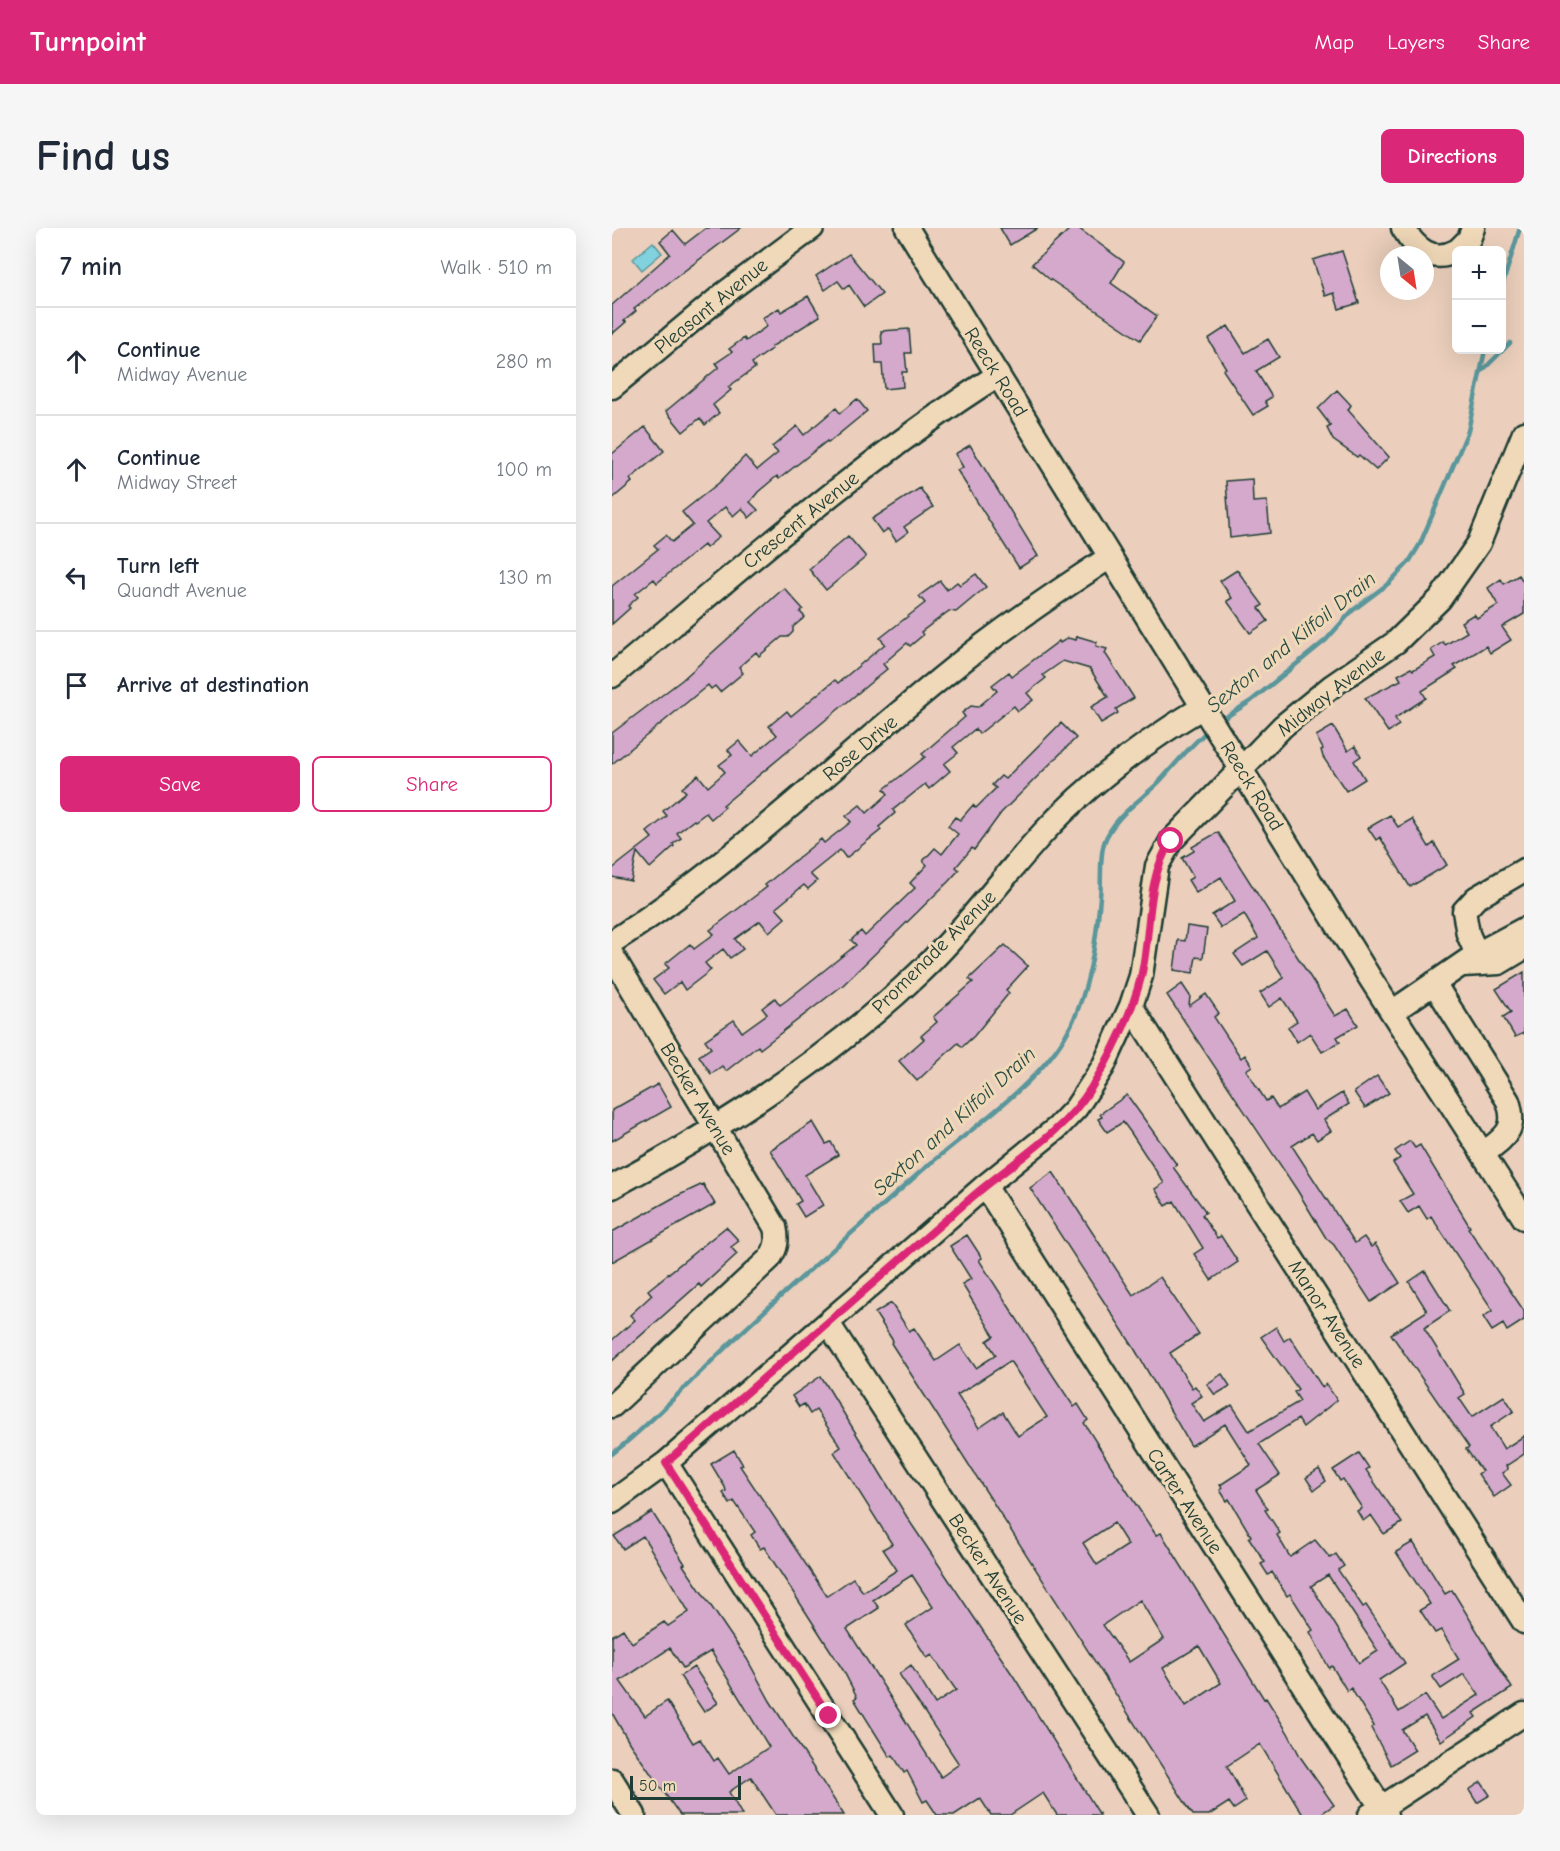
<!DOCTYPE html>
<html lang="en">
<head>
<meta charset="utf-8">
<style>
  body { margin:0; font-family:"Comic Neue",sans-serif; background:#f6f6f7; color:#1f2937 }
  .controls { position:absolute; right:18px; top:18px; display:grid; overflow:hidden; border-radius:9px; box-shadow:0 6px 24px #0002 }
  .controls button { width:54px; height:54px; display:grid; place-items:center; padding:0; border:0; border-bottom:2px solid #e0e1e3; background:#fff; color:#1f2937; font:30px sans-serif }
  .compass { position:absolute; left:768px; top:18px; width:54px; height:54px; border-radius:50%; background:#fff; box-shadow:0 6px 24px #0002; rotate:150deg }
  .scale { position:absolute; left:18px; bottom:15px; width:111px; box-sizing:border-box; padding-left:6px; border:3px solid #1f3d34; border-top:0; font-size:16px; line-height:21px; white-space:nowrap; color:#1f3d34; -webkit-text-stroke:4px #f0d9b8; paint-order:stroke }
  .stop { position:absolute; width:18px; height:18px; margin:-14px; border:4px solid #db2777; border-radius:50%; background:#fff }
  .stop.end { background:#db2777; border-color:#fff; box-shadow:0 2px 6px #0008 }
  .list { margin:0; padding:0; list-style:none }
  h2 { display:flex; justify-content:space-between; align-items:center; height:78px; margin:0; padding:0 24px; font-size:26px }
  h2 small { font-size:20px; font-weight:400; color:#747a83 }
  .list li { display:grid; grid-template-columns:39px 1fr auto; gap:18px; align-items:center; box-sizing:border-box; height:108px; padding:0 24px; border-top:2px solid #e0e1e3 }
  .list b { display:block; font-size:22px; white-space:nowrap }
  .list p { margin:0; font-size:20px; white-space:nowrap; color:#747a83 }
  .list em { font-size:20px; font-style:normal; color:#747a83 }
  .actions { display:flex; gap:12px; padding:18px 24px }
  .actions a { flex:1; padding:14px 0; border:2px solid #db2777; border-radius:9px; text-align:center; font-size:21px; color:#db2777 }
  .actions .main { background:#db2777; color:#fff }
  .icon { flex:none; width:33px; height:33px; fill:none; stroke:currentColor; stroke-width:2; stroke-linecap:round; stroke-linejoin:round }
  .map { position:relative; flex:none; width:912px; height:1587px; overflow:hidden; border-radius:9px }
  header { display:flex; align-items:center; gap:36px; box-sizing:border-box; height:84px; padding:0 30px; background:#db2777; color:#fff }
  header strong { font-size:28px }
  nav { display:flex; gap:33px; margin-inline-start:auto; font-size:21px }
  .intro { display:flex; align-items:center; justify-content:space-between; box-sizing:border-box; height:144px; padding:0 36px }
  h1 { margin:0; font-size:42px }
  .button { padding:15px 27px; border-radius:9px; background:#db2777; color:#fff; font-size:21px; font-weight:700 }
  main { display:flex; gap:36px; padding:0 36px }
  aside { flex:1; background:#fff; border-radius:9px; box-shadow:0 6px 24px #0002 }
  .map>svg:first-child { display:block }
  .water { fill:#82d1df; stroke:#5a969b; stroke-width:1.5 }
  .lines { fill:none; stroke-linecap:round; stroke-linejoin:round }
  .stream { stroke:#5a969b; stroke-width:4.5 }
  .building { fill:#d5a9cc; stroke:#1f3d34; stroke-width:1.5; fill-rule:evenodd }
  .minor-casing { stroke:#1f3d34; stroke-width:27 }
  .minor { stroke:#f0d9b8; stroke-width:22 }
  .route { stroke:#db2777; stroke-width:8 }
  .labels { text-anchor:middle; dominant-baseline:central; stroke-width:6; stroke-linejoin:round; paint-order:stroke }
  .street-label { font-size:20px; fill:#1f3d34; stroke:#f0d9b8 }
  .water-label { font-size:21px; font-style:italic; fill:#294c45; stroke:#f0d9b8 }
</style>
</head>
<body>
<header>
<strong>Turnpoint</strong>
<nav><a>Map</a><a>Layers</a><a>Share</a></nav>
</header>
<div class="intro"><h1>Find us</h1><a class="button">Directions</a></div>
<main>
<aside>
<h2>7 min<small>Walk · 510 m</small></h2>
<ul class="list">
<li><svg class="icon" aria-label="ahead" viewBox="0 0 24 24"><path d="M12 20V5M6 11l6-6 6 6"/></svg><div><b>Continue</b><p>Midway Avenue</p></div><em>280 m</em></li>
<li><svg class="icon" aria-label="ahead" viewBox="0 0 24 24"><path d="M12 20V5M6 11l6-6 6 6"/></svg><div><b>Continue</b><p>Midway Street</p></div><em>100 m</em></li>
<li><svg class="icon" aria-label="left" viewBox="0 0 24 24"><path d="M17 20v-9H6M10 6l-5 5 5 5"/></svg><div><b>Turn left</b><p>Quandt Avenue</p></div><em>130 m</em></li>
<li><svg class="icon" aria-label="arrive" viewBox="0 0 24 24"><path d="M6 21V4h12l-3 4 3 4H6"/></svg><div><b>Arrive at destination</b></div></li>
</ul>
<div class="actions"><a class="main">Save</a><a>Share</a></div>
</aside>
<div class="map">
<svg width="912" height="1587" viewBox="0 0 912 1587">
  <rect width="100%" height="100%" fill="#ebcfbc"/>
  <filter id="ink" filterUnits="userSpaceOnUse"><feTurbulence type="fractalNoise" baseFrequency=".0167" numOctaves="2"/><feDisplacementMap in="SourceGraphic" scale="12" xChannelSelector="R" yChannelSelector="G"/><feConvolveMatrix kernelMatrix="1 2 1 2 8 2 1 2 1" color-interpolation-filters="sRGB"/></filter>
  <g filter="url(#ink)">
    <path class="water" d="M 41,14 L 50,25 L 30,42 L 21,31 Z"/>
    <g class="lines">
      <path class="stream" d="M 890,58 L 908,0
        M 868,145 L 898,115
        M 606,494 L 639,473 L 714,412 L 740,383 L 777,355 L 797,334 L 808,316 L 856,203 L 873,122
        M 0,1226 C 46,1190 85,1145 128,1106 C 186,1051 247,999 306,946 C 351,906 422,860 452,810 C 477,769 484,715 488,669 C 490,651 487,632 492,615 C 502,588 528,573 547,554 C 564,536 578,517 598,501"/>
    </g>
    <path class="building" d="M 94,0 L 129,0 L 22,81 L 24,83 L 12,93 L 14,94 L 0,106 L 0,77 L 58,26 L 48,13 L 61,2 L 73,16 Z
      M 388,0 L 426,0 L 398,17 Z
      M 459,0 L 466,0 L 512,34 L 499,55 L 545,88 L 528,112 L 436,50 L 420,36 Z
      M 730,23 L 747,75 L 727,81 L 722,65 L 713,68 L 701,32 Z
      M 237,26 L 270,66 L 252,79 L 237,57 L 232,61 L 226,53 L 213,62 L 204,48 Z
      M 196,68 L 208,88 L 159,119 L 160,121 L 140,135 L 143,140 L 116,159 L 119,162 L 101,177 L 107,185 L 93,197 L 88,190 L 71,204 L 54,183 L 107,139 L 104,135 L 120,124 L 117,121 L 132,110 L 134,113 L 155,98 L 150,90 L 167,80 L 169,84 Z
      M 616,98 L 633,125 L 656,111 L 667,129 L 644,143 L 660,169 L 653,173 L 656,178 L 641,187 L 611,142 L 614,140 L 596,111 Z
      M 297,101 L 299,125 L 293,125 L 295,144 L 290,144 L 291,159 L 272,161 L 270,136 L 264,136 L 263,116 L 270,116 L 269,103 Z
      M 725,162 L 739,177 L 736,182 L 777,229 L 764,242 L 747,227 L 745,229 L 721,212 L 715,200 L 719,198 L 706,181 Z
      M 245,171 L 255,183 L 216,215 L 215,213 L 167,251 L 165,248 L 146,264 L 138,274 L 146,282 L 137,290 L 130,280 L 121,288 L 113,279 L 94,295 L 107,309 L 94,320 L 92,317 L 45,355 L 42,351 L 23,366 L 26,369 L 16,378 L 18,380 L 0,396 L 0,358 L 46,321 L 42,317 L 54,307 L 60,314 L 81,297 L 70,284 L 108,254 L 133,228 L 145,242 L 166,225 L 160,219 L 185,198 L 192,207 L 224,180 L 228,185 Z
      M 33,199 L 52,223 L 18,251 L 20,254 L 0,271 L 0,226 Z
      M 358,217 L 426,328 L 407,340 L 345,242 L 351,239 L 343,226 Z
      M 640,251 L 641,274 L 655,273 L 658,305 L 618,310 L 614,253 Z
      M 308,260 L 321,279 L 292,299 L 296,304 L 284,313 L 276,301 L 270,305 L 260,291 Z
      M 236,308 L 254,329 L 214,362 L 197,341 Z
      M 625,342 L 651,377 L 647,380 L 656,393 L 638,405 L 615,373 L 620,370 L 608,353 Z
      M 364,346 L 374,359 L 344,384 L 337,383 L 309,404 L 311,407 L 298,418 L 295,415 L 271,436 L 275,441 L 111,577 L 113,579 L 99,591 L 94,585 L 83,593 L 82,592 L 65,605 L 69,610 L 61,616 L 62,618 L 38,640 L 25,624 L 19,653 L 0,649 L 0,641 L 40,610 L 35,604 L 55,588 L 51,583 L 74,564 L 70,560 L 86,547 L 96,559 L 113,544 L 107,537 L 120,527 L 116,522 L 127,513 L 140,528 L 165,507 L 157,498 L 175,483 L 179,488 L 223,452 L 226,455 L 273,416 L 268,410 L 313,375 L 307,368 L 328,353 L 335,362 L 345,354 L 348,357 Z
      M 907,347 L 912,355 L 912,386 L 890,399 L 899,412 L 878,425 L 874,418 L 842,438 L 845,441 L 810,463 L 814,470 L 783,490 L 787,497 L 776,504 L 753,470 L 789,452 L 786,447 L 799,440 L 801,442 L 823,429 L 819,422 L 831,414 L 833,417 L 855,404 L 849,394 L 862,386 L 865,390 L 886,377 L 876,360 L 889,351 L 892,356 Z
      M 172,360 L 191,381 L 188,384 L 193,389 L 181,399 L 181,404 L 176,409 L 170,409 L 147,428 L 144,424 L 127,439 L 131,445 L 108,464 L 103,458 L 99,461 L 96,457 L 0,536 L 0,505 L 70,452 Z
      M 465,408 L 485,414 L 484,418 L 495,421 L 493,425 L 522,470 L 504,481 L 506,485 L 489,495 L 479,479 L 496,469 L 478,441 L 451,433 L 431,447 L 434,450 L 415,465 L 421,472 L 406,483 L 402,478 L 367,506 L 363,501 L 341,519 L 346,525 L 332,536 L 338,543 L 317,561 L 313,556 L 281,582 L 283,585 L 267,599 L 269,602 L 234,630 L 228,622 L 198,646 L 205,653 L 196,661 L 192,657 L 164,680 L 173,690 L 157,704 L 148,693 L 123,711 L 131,721 L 118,730 L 111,721 L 93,735 L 99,742 L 73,762 L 68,754 L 52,766 L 41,752 L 57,740 L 53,736 L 78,716 L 82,721 L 102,706 L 98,702 L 155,659 L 153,657 L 209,611 L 212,615 L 239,594 L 234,588 L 248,577 L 255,585 L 276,566 L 272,561 L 313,529 L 310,526 L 353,489 L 350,485 L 359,478 L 366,479 L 385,463 L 380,457 L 397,444 L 400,448 L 447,413 L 448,415 L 456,410 L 464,412 Z
      M 449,495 L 464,510 L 389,585 L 362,622 L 360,620 L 344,639 L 347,642 L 336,654 L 231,757 L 148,821 L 146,818 L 114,843 L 110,838 L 99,846 L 87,828 L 99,820 L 93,812 L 122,792 L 130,804 L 155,786 L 150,780 L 163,770 L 168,777 L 175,772 L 244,717 L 239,712 L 249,703 L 253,708 L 303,660 L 298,655 L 315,637 L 311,633 L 323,620 L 330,626 L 346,606 L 336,598 L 343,589 L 348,592 L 361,577 L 364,580 L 384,560 L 380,557 L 389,548 L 393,551 Z
      M 721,498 L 736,523 L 743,518 L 749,528 L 742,533 L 753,551 L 734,563 L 711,529 L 709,522 L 711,521 L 704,508 Z
      M 778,587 L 786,599 L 800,591 L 817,619 L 822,615 L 835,637 L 798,659 L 768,609 L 764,612 L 756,600 Z
      M 606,604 L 723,788 L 736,781 L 746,797 L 725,809 L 728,814 L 710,824 L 698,805 L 685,814 L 676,799 L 685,793 L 670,770 L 657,779 L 648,765 L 672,750 L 655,723 L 631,738 L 622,726 L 646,710 L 632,686 L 609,700 L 600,687 L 623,673 L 609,649 L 584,665 L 576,652 L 581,649 L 570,630 L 582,623 L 580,619 Z
      M 575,698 L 595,701 L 591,730 L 584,729 L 581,745 L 562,742 L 566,712 L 573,713 Z
      M 393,717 L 416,738 L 394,762 L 397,765 L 362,808 L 350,819 L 346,815 L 305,853 L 287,833 L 312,811 L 309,808 L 325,794 L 321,789 L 361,754 L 357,751 Z
      M 912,744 L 912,805 L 903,809 L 891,789 L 899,784 L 884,761 Z
      M 570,756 L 578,768 L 577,778 L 594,766 L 607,785 L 602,789 L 629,830 L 633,827 L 640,838 L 634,842 L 654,873 L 659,870 L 666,881 L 692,864 L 703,882 L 730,865 L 737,876 L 712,892 L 719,903 L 705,912 L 700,905 L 680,918 L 743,1015 L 752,1009 L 759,1019 L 763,1016 L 788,1055 L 759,1074 L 722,1017 L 714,1010 L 685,962 L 555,767 Z
      M 765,848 L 777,865 L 753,880 L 742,864 Z
      M 46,856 L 59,879 L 0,913 L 0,882 Z
      M 515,867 L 565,937 L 561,939 L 594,984 L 590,987 L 605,1010 L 609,1008 L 626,1034 L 599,1052 L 582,1026 L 591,1020 L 562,973 L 554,978 L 543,961 L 552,955 L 519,905 L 511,894 L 495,904 L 486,891 L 490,889 L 488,886 Z
      M 201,894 L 214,916 L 219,914 L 226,927 L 193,947 L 211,977 L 192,989 L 184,976 L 189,973 L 158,922 Z
      M 798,913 L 803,920 L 808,917 L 858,999 L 856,1000 L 912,1083 L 912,1092 L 895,1103 L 891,1096 L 880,1103 L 871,1089 L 880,1083 L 878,1078 L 819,988 L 815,991 L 807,978 L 796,985 L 788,973 L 801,966 L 781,935 L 788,930 L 783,923 Z
      M 441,944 L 521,1067 L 548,1049 L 587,1106 L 558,1125 L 580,1160 L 583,1158 L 590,1168 L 579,1175 L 592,1194 L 620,1177 L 637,1203 L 688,1173 L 682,1164 L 686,1161 L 649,1109 L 664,1099 L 672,1113 L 678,1109 L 710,1159 L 714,1156 L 725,1172 L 691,1199 L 686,1191 L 647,1216 L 668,1247 L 644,1262 L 656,1281 L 653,1282 L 668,1305 L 665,1307 L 678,1329 L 703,1312 L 718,1330 L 724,1326 L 732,1338 L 726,1342 L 751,1379 L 754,1377 L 793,1435 L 767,1452 L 787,1484 L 813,1467 L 829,1491 L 867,1467 L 852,1446 L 829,1461 L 820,1448 L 847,1431 L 829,1402 L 823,1405 L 808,1382 L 818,1376 L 784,1324 L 801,1314 L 833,1366 L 840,1362 L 900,1460 L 861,1485 L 864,1489 L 829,1513 L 813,1488 L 790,1502 L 803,1522 L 779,1537 L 759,1500 L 762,1498 L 739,1460 L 735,1463 L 720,1438 L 717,1440 L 698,1404 L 701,1402 L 678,1366 L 675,1368 L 660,1344 L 656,1347 L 649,1336 L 653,1334 L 637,1310 L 639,1308 L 617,1271 L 615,1273 L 608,1262 L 610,1260 L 608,1257 L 639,1237 L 613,1196 L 579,1218 L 522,1120 L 418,960 ZM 716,1347 L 766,1423 L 747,1435 L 699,1358 Z
      M 91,956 L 103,976 L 0,1034 L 0,1004 L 61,970 Z
      M 114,999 L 127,1013 L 119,1019 L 125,1026 L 89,1059 L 87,1056 L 0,1133 L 0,1112 L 23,1092 L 18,1087 L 40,1067 L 36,1062 Z
      M 355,1007 L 370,1030 L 367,1032 L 442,1149 L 462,1179 L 466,1176 L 476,1192 L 472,1195 L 515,1263 L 544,1307 L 549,1305 L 652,1471 L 654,1470 L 676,1505 L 689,1530 L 722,1577 L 707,1587 L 691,1587 L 648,1516 L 615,1538 L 634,1573 L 622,1581 L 617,1574 L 597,1587 L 581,1587 L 279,1115 L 281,1113 L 263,1085 L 279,1075 L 297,1103 L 302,1100 L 324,1133 L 348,1117 L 364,1140 L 384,1127 L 375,1113 L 382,1108 L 350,1056 L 359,1051 L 338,1018 ZM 398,1133 L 435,1189 L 406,1208 L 391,1184 L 367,1200 L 345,1167 ZM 502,1295 L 516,1317 L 485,1337 L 471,1315 ZM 528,1372 L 552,1411 L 517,1434 L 491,1397 ZM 587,1418 L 609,1455 L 574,1478 L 551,1440 Z
      M 813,1043 L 838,1083 L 812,1100 L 853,1166 L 847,1170 L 860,1189 L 892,1168 L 902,1183 L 878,1199 L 892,1221 L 912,1208 L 912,1226 L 894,1238 L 896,1241 L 890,1245 L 899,1257 L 882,1269 L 866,1246 L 870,1243 L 854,1221 L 857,1219 L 779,1106 L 815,1083 L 797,1054 Z
      M 610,1146 L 618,1158 L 603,1167 L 595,1156 Z
      M 209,1148 L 298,1294 L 402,1449 L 488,1587 L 445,1587 L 431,1565 L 398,1587 L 379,1587 L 368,1570 L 342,1587 L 325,1587 L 315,1572 L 311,1574 L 295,1543 L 292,1545 L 281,1527 L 278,1529 L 242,1471 L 245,1469 L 231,1442 L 152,1319 L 148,1321 L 139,1307 L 143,1304 L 122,1273 L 118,1276 L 111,1265 L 114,1263 L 113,1259 L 99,1236 L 122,1222 L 131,1237 L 128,1238 L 215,1368 L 241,1350 L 251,1364 L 285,1342 L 271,1321 L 280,1316 L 222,1224 L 229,1219 L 204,1182 L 198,1186 L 192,1176 L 187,1179 L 180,1168 ZM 300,1347 L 321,1379 L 294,1397 L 315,1430 L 320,1427 L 344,1462 L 323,1476 L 299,1437 L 287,1446 L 347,1536 L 329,1549 L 235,1401 L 267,1380 L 261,1372 Z
      M 747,1225 L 757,1240 L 754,1242 L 790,1295 L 772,1306 L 759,1287 L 751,1293 L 745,1283 L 750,1280 L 731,1251 L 728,1253 L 721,1242 Z
      M 707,1241 L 714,1253 L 702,1262 L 694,1250 Z
      M 40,1284 L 73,1336 L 71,1337 L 135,1431 L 158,1473 L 232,1587 L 164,1587 L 139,1549 L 117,1564 L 130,1587 L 68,1587 L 18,1516 L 0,1485 L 0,1408 L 11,1401 L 20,1415 L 52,1394 L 56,1398 L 77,1384 L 31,1308 L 11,1321 L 2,1308 ZM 58,1420 L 71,1440 L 99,1423 L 157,1519 L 117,1546 L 106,1530 L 102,1533 L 88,1511 L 81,1515 L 55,1473 L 33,1488 L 8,1453 Z
      M 82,1439 L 106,1475 L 92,1484 L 68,1448 Z
      M 869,1554 L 878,1567 L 865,1575 L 857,1562 Z"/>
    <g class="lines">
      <g class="minor-casing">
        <path id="minor" d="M 295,0 L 758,750 L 912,990
          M 791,0 C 803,20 820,36 844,23
          M 846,22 L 857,11 L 861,0
          M 0,159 L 113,65 L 200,0
          M 0,448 C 126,344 248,234 386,147
          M 0,714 C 134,628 245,513 371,417 C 412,386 455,357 498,329
          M 865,726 L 856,706 L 852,683 L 864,670 L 912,642
          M 0,727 L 163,999 C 166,1012 165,1020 157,1031 L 0,1178
          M 851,737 L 887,735 L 912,720
          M 822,755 L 896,873 C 906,903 892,909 871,926
          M 519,778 L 912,1394
          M 780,784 L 865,726 L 912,701
          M 373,958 L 774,1587
          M 0,959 C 110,900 217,831 308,744 C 353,701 389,651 431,605 C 476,556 534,513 591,479
          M 216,1095 L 536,1587
          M 54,1235 L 280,1587
          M 0,1274 L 54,1235 L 373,958 L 445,900 L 464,880 L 491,839 L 519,778 L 529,748 L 545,638 L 559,613 L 671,498 L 720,458 L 784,414 L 828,371 L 867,315 L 912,205
          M 0,1552 L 22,1587
          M 758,1587 L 912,1486"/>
      </g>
      <use href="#minor" class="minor"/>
    </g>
  </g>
  <g class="lines" filter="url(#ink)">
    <path class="route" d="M 217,1488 L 54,1235 C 156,1147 258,1059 359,970 C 399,935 451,906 479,860 C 500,826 519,788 529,749 C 540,703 533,653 559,613"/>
  </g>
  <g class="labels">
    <g class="street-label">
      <text transform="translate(99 78) rotate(-39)">Pleasant Avenue</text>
      <text transform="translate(384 144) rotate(58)">Reeck Road</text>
      <text transform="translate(189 292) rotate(-39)">Crescent Avenue</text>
      <text transform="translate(719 464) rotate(-38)">Midway Avenue</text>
      <text transform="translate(248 520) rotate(-40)">Rose Drive</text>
      <text transform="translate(640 558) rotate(58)">Reeck Road</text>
      <text transform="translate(322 724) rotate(-45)">Promenade Avenue</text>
      <text transform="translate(86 871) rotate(59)">Becker Avenue</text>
      <text transform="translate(715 1086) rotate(57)">Manor Avenue</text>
      <text transform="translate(573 1273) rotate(57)">Carter Avenue</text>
      <text transform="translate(376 1341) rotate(57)">Becker Avenue</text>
    </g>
    <g class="water-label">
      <text transform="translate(679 414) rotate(-39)">Sexton and Kilfoil Drain</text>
      <text transform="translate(342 893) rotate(-42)">Sexton and Kilfoil Drain</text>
    </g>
  </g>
</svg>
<div class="controls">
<button>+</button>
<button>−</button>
</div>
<svg class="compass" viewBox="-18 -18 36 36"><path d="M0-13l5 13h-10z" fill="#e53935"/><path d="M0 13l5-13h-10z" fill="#747a83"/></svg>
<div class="scale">50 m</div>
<div class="stop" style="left:559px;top:613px"></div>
<div class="stop end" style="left:217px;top:1488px"></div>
</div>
</main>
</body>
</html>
